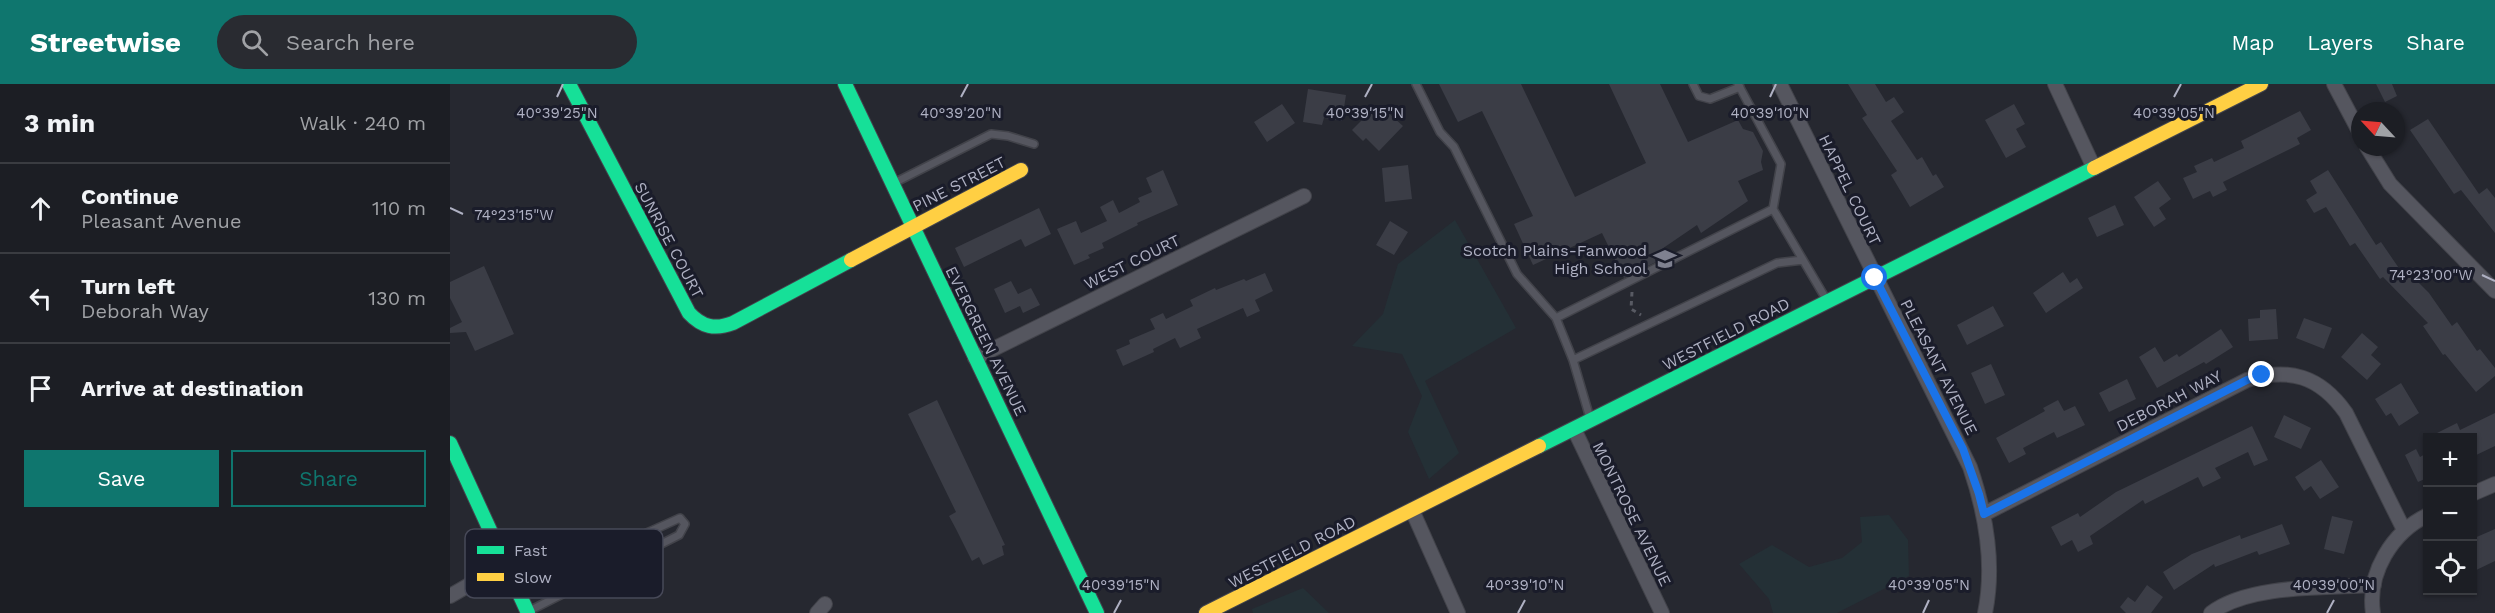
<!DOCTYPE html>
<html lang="en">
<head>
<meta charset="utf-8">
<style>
  body { margin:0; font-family:"Work Sans",sans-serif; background:#292b31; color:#f1f3f6 }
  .controls { position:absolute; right:18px; bottom:18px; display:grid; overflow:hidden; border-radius:0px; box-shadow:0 2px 4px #0004 }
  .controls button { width:54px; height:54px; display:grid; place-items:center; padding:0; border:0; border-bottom:2px solid #3a3c41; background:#1c1e24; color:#f1f3f6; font:30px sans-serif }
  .compass { position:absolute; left:1901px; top:18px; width:54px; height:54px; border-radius:50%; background:#1c1e24; box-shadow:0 2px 4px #0004; rotate:296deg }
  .stop { position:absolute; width:18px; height:18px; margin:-14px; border:4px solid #1a73e8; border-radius:50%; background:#fff }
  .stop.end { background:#1a73e8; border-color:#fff; box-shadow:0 2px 6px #0008 }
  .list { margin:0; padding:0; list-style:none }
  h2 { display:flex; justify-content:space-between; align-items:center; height:78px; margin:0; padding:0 24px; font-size:26px }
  h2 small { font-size:20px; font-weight:400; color:#a0a2a6 }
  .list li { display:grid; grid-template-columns:39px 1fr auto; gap:18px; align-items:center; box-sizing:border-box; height:90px; padding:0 24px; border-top:2px solid #3a3c41 }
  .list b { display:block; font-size:22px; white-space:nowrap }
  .list p { margin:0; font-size:20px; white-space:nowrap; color:#a0a2a6 }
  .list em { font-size:20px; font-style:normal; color:#a0a2a6 }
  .actions { display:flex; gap:12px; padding:18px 24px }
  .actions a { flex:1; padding:14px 0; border:2px solid #0f766e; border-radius:0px; text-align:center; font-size:21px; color:#0f766e }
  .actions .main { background:#0f766e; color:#fff }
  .icon { flex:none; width:33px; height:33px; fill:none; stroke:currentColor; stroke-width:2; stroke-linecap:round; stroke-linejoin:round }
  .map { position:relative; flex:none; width:2045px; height:529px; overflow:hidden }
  header { display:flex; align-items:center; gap:36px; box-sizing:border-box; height:84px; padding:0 30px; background:#0f766e; color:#fff }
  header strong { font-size:28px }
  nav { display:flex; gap:33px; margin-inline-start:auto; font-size:21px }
  .search { width:420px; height:54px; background:#292b31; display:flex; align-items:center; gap:15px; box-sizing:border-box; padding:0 21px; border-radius:33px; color:#a0a2a6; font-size:22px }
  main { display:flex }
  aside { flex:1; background:#1c1e24 }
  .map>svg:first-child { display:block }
  .green { fill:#243036 }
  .building { fill:#3b3d46 }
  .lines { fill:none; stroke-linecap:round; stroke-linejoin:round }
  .lane-casing { stroke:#42434a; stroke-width:10 }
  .street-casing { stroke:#42434a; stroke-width:16 }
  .fast-casing { stroke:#43454d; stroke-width:16 }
  .slow-casing { stroke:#43454d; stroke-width:16 }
  .path { stroke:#585a63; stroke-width:3; stroke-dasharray:4.5 4.5; stroke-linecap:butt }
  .lane { stroke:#55565f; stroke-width:7 }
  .street { stroke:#55565f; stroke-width:14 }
  .fast { stroke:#16e098; stroke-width:14 }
  .slow { stroke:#ffcf43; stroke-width:14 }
  .route { stroke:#1a73e8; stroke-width:8 }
  .ticks { fill:none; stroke:#afb1c3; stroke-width:2 }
  .labels { text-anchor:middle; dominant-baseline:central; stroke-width:6; stroke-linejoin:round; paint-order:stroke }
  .street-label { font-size:16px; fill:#afb1c3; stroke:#1a1c2a }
  .poi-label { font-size:16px; fill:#afb1c3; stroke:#1a1c2a; text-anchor:end }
  .key { fill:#1a1c2a; stroke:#474958; stroke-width:1.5 }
  .key-label { font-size:16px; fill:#afb1c3 }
  .ticks-label { font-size:15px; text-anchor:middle; fill:#afb1c3; stroke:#1a1c2a; stroke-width:6; stroke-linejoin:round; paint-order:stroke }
</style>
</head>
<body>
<header>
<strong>Streetwise</strong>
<div class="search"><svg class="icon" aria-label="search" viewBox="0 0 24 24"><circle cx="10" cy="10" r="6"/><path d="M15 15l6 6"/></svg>Search here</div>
<nav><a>Map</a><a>Layers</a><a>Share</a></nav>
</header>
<main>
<aside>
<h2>3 min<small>Walk · 240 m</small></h2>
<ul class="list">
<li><svg class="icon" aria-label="ahead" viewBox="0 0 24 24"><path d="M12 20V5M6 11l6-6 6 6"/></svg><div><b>Continue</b><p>Pleasant Avenue</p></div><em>110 m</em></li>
<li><svg class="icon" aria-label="left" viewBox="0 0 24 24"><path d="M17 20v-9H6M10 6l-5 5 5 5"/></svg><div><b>Turn left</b><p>Deborah Way</p></div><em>130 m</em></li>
<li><svg class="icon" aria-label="arrive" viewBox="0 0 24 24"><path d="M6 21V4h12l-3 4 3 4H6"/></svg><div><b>Arrive at destination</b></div></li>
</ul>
<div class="actions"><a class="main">Save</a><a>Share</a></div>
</aside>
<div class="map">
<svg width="2045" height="529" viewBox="0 0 2045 529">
  <rect width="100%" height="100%" fill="#262830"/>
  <path class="green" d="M 1005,136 L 1066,244 L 975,297 L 1009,369 L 979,395 L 958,348 L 972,312 L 952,270 L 902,262 L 933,230 L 948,180 Z
    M 1439,431 L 1458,456 L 1459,492 L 1387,529 L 1323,529 L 1319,515 L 1289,480 L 1322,461 L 1359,483 L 1392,474 L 1412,458 L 1410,433 Z
    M 853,504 L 879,529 L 803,529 L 802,525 Z"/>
  <path class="building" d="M 989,0 L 1071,0 L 1125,113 L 1196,79 L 1159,0 L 1210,0 L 1238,58 L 1288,36 L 1293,45 L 1303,48 L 1313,67 L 1311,78 L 1313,86 L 1288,97 L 1298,117 L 1251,149 L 1247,141 L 1203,171 L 1206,178 L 1174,194 L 1152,149 L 1083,181 L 1064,140 L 1083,132 L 1032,27 L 1008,38 Z
    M 1398,0 L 1425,0 L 1436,18 L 1444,13 L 1454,28 L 1441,37 L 1467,76 L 1472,73 L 1483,92 L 1486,90 L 1494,103 L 1460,123 L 1441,91 L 1447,87 L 1412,34 L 1417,31 Z
    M 1926,0 L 1942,0 L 1947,12 L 1935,18 Z
    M 858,5 L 896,11 L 892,37 L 874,34 L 872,41 L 853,38 Z
    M 832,20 L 845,39 L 817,58 L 804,38 Z
    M 1564,20 L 1575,40 L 1566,45 L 1576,63 L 1556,74 L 1535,36 Z
    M 933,24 L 953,42 L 929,67 L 916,54 L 913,57 L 902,46 L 920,28 L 925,33 Z
    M 1850,27 L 1861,46 L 1847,54 L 1850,60 L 1773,98 L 1777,106 L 1763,113 L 1760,107 L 1743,115 L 1733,94 L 1747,88 L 1744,82 L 1762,74 L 1764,78 L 1794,64 L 1791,57 Z
    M 1978,35 L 2029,110 L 2037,104 L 2045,114 L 2045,149 L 2011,106 L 2004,110 L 1960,46 Z
    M 958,81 L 962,115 L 935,118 L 932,84 Z
    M 713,86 L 728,121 L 687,139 L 688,141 L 652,159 L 654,164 L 638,171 L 640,174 L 624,181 L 607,145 L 626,137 L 631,149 L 657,137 L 650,123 L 663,116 L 669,129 L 690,118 L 688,114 L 702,108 L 696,94 Z
    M 1878,86 L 1926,161 L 1931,158 L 1955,193 L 1959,189 L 1979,209 L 2002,242 L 2007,238 L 2027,267 L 2030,265 L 2045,284 L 2045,292 L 2026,308 L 1995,270 L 1993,271 L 1973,242 L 1978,239 L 1933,193 L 1930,195 L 1905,159 L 1900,162 L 1876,123 L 1864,129 L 1856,116 L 1867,109 L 1860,97 Z
    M 1708,97 L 1721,115 L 1709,124 L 1716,135 L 1704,143 L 1684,113 Z
    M 1665,121 L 1674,141 L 1647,153 L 1638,134 Z
    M 589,124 L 601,150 L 575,163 L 571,155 L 514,183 L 505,164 Z
    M 940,137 L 958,148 L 944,171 L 926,161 Z
    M 34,182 L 64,250 L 25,267 L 16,248 L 0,249 L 0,244 L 12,238 L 0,214 L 0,198 Z
    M 1613,188 L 1620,199 L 1627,194 L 1633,204 L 1596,229 L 1583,209 Z
    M 815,189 L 823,207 L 805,216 L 810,227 L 797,233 L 793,224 L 747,245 L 751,254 L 730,264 L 725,254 L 703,265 L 704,268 L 673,282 L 666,266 L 680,260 L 679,256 L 705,245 L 700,235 L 713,229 L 716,235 L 743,222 L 740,216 L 765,204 L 766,206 L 794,195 L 796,197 Z
    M 561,197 L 568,210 L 581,204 L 590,221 L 573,229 L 570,222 L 555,229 L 544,205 Z
    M 1543,222 L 1554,242 L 1517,261 L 1507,241 Z
    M 1826,225 L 1828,255 L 1799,257 L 1798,235 L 1810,234 L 1810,226 Z
    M 1854,234 L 1882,244 L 1874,265 L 1846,254 Z
    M 1771,245 L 1783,263 L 1756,280 L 1754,278 L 1707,304 L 1689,273 L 1705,263 L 1714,278 L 1727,270 L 1729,273 Z
    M 1912,249 L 1928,263 L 1921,271 L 1931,280 L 1917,296 L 1891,273 Z
    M 1541,280 L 1555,311 L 1535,320 L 1521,289 Z
    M 1677,295 L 1686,315 L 1659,328 L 1649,309 Z
    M 1951,299 L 1969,329 L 1949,342 L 1941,329 L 1936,332 L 1925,315 Z
    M 487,316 L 555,461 L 552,462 L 554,471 L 533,481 L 529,473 L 522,477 L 506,445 L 499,432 L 506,428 L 458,330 Z
    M 1608,316 L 1614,327 L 1625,322 L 1635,341 L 1607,354 L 1604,348 L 1573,364 L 1576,370 L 1559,379 L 1546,354 L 1595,327 L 1593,324 Z
    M 2045,329 L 2045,362 L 2022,373 L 2022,354 L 1977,354 L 2007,339 L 2010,346 Z
    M 1834,331 L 1861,344 L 1851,365 L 1824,353 Z
    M 1802,342 L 1818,376 L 1804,382 L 1798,368 L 1765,384 L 1771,394 L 1753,403 L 1748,393 L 1695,420 L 1693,416 L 1640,452 L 1643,460 L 1628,468 L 1622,456 L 1611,462 L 1601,443 L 1628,429 L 1630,433 L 1666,408 Z
    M 1966,365 L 1970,373 L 1977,369 L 1977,394 L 1968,398 L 1955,371 Z
    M 1871,376 L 1889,403 L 1870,415 L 1861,402 L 1854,407 L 1845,393 Z
    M 1882,432 L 1903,437 L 1894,470 L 1874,465 Z
    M 1832,440 L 1840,460 L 1809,471 L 1807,467 L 1765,483 L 1764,480 L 1724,506 L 1713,488 L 1742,470 L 1790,451 L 1791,455 Z
    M 2045,445 L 2045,477 L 2022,488 L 2022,455 Z
    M 1697,501 L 1713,513 L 1701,529 L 1676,529 L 1670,523 L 1678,513 L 1685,518 Z"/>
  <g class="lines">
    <g class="lane-casing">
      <path id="lane" d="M 966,0 L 990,48 L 1004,63 L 1067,190 L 1106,234 L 1123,276 L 1140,334
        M 1243,0 L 1249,12 L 1260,15 L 1290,3
        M 1288,0 L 1331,80 L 1323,125 L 1376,215
        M 444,99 L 541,50 L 558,52 L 584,60
        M 1106,234 L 1323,125
        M 1123,276 L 1327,179 L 1353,176
        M 70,506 L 230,434 L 235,440 L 229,451 L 79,527"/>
    </g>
    <g class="street-casing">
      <path id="street" d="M 1330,0 L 1520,383 C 1536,430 1545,480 1535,529
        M 1605,0 L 1644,84
        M 1884,0 L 1910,49
        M 1917,63 L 1940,100 L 2045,207
        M 525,274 L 854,112
        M 1124,345 L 1212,529
        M 2022,410 L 2045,400
        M 962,426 L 1008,529
        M 1534,430 L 1797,296 C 1839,283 1870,292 1896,329 L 1954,446
        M 0,512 L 55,480
        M 367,529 L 375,520
        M 1761,529 C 1799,500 1876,504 1924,501
        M 1923,529 C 1917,489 1942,448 1978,431"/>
    </g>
    <g class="fast-casing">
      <path id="fast" d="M 119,0 L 239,229 C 252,243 265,246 283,239 L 401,176
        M 395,0 L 647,529
        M 0,359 L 78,529
        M 1089,362 L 1644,84"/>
    </g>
    <g class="slow-casing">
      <path id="slow" d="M 1644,84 L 1811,0
        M 401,176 L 571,86
        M 756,529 L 1089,362"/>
    </g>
    <path class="path" d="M 1182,208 L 1181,225 L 1191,231"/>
    <use href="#lane" class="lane"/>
    <use href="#street" class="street"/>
    <use href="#fast" class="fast"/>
    <use href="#slow" class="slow"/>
  </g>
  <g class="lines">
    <path class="route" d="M 1425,194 L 1513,365 L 1529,410 L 1534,430 L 1797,296 L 1812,291"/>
  </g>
  <path class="ticks" d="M 107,13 L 113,0M 511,13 L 518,0M 915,13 L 922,0M 1320,13 L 1326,0M 1724,13 L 1731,0M 0,124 L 13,130M 2032,191 L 2045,197M 664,529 L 671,516M 1068,529 L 1075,516M 1473,529 L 1479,516M 1877,529 L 1884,516"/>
  <defs>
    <g id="school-bare" transform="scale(1.8)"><path d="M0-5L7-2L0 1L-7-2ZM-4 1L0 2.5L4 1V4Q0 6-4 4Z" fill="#7f8190" stroke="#1a1c2a" stroke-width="2.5" paint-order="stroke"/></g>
  </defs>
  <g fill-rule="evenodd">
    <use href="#school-bare" x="1215" y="175"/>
  </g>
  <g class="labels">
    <g class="street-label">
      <text transform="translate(509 100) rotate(-27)">PINE STREET</text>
      <text transform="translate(1400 106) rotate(64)">HAPPEL COURT</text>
      <text transform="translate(219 156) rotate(62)">SUNRISE COURT</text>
      <text transform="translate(682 178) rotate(-26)">WEST COURT</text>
      <text transform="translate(1276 250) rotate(-27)">WESTFIELD ROAD</text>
      <text transform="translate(536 257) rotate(64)">EVERGREEN AVENUE</text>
      <text transform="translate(1489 283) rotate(63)">PLEASANT AVENUE</text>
      <text transform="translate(1719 317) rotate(-27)">DEBORAH WAY</text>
      <text transform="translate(1182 430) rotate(64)">MONTROSE AVENUE</text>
      <text transform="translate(842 468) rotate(-27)">WESTFIELD ROAD</text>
    </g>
    <g class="poi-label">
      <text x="1197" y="166">Scotch Plains-Fanwood<tspan x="1197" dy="18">High School</tspan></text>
    </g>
  </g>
  <rect x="15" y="445" width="198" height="69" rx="9" class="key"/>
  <rect x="27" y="462" width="27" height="8" fill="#16e098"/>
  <rect x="27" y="489" width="27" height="8" fill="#ffcf43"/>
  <g class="key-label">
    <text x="64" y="472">Fast</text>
    <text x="64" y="499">Slow</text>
  </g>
  <g class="ticks-label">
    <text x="107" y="34">40°39'25"N</text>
    <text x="511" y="34">40°39'20"N</text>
    <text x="915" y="34">40°39'15"N</text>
    <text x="1320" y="34">40°39'10"N</text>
    <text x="1724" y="34">40°39'05"N</text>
    <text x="64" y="136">74°23'15"W</text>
    <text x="1981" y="196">74°23'00"W</text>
    <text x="671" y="506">40°39'15"N</text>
    <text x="1075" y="506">40°39'10"N</text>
    <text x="1479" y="506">40°39'05"N</text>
    <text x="1884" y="506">40°39'00"N</text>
  </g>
</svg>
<div class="controls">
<button>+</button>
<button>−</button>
<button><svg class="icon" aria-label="locate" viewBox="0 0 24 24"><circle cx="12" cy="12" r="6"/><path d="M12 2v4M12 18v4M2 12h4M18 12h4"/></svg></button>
</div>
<svg class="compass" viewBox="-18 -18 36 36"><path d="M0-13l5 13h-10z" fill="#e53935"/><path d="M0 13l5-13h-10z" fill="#a0a2a6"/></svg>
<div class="stop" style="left:1425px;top:194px"></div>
<div class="stop end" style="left:1812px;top:291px"></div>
</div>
</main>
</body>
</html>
